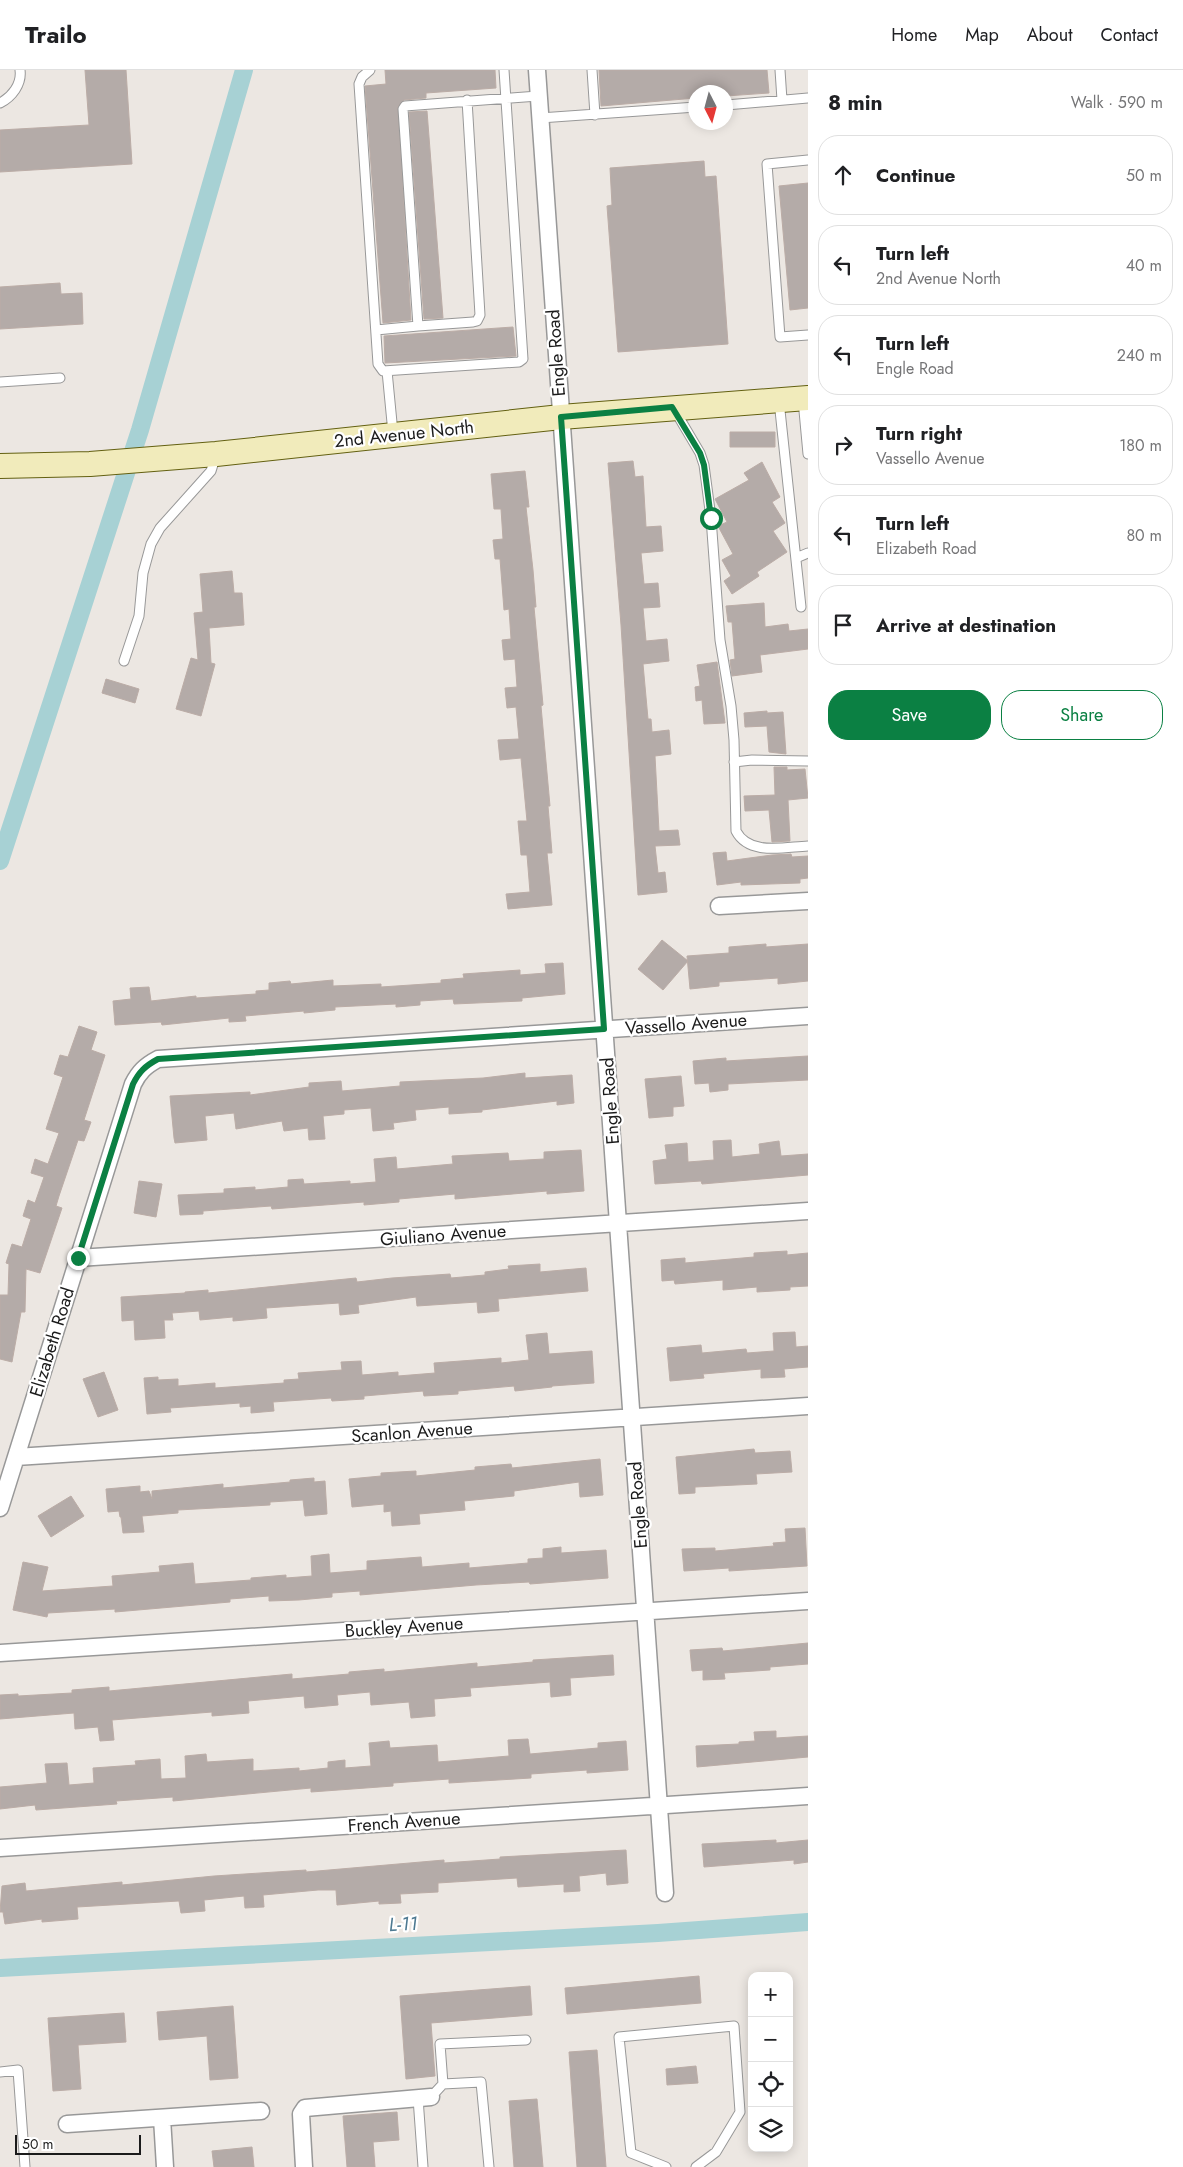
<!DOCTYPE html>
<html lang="en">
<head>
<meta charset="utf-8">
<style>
  body { margin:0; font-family:Jost,sans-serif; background:#f2f2f2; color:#202124 }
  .controls { position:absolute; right:15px; bottom:15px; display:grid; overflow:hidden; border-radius:10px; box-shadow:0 2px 12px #0003 }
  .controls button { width:45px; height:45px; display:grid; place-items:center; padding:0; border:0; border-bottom:1px solid #e0e0e0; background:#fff; color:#202124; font:25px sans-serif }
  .compass { position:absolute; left:688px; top:15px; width:45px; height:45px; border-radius:50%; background:#fff; box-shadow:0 2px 12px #0003; rotate:174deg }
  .scale { position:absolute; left:15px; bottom:12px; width:126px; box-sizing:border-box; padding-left:5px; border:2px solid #1b1b1b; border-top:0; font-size:14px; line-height:18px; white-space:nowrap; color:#1b1b1b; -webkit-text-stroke:4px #fff; paint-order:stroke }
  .stop { position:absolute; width:15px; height:15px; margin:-11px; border:4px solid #0b8043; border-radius:50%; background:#fff }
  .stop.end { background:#0b8043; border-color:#fff; box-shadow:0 1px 5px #0008 }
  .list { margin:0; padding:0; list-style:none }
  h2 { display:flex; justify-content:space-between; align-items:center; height:65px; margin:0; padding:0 20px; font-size:21px }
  h2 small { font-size:16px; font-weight:400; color:#757577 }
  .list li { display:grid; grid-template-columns:32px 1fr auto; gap:15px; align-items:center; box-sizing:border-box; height:80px; margin:0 10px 10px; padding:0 10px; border:1px solid #e0e0e0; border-radius:20px }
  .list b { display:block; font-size:19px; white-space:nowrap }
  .list p { margin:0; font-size:16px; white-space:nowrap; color:#757577 }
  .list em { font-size:16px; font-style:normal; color:#757577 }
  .actions { display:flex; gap:10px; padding:15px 20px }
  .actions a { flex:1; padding:11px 0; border:1px solid #0b8043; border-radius:20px; text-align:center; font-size:18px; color:#0b8043 }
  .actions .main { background:#0b8043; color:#fff }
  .icon { flex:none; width:28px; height:28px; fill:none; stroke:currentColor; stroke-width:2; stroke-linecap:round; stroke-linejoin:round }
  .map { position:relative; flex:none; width:808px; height:2097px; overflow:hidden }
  header { display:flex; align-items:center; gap:30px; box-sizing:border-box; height:70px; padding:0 25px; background:#fff; border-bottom:1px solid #e0e0e0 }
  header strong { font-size:24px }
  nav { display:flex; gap:28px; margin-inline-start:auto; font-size:18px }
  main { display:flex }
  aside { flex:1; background:#fff }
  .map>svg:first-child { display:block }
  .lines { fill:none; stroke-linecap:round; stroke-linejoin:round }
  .canal { stroke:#a7d1d4; stroke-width:18 }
  .building { fill:#b4aba8; stroke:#bbaca6 }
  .lane-casing { stroke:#989898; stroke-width:11 }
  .street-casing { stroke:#989898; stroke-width:19 }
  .secondary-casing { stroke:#636011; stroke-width:26 }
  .lane { stroke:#fff; stroke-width:9 }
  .street { stroke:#fff; stroke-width:16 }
  .secondary { stroke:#f1ebbb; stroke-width:24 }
  .route { stroke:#0b8043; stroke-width:6 }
  .labels { text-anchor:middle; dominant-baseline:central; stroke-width:4.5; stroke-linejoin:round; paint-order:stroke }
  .street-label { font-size:18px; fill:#1b1b1b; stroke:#fff }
  .water-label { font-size:19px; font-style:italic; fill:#4d7991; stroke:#fff }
</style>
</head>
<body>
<header>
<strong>Trailo</strong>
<nav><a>Home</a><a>Map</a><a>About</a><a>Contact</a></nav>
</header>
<main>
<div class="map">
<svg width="808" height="2097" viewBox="0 0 808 2097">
  <rect width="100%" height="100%" fill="#ece7e2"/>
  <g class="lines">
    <path class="canal" d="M 0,791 L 140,360 L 244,0
      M 0,1898 L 658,1863 L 808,1852"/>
  </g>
  <path class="building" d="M 85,0 L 126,0 L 132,94 L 0,102 L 0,60 L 89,55 Z
    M 385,0 L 495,0 L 496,18 L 426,23 L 426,28 L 404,30 L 398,36 L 411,250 L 383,253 L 365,16 L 386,14 Z
    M 599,0 L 767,0 L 769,23 L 726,26 L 726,22 L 696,22 L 696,28 L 601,36 Z
    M 427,41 L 443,248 L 424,249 L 409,42 Z
    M 704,91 L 705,107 L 716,106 L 728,274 L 618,282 L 607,136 L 612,135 L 610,98 Z
    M 808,113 L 808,238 L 790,240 L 779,116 Z
    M 60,213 L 61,224 L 82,223 L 83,254 L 0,259 L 0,217 Z
    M 513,257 L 516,286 L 385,293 L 384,266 Z
    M 730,362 L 775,362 L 775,377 L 730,377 Z
    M 633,391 L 635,407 L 643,406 L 646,457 L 661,456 L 663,481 L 641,483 L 644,514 L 658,513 L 660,537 L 643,538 L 646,571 L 667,569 L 669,591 L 643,594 L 648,649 L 651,649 L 652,662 L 669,660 L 671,684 L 655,686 L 659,761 L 678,760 L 680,775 L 655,776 L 658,803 L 665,802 L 667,822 L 638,825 L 621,555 L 608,393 Z
    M 762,392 L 780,427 L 772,432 L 785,453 L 773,461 L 787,482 L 757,502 L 759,506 L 732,524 L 724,511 L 731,506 L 722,490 L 733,484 L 718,456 L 727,452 L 715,429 L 749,410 L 744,403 Z
    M 525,401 L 529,437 L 526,437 L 533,500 L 536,537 L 534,537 L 543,635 L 541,636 L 550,736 L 548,736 L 552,783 L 547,783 L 552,835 L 508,839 L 506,824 L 530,822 L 527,785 L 521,785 L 518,751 L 527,751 L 521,688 L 500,690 L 498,670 L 519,669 L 516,637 L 507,638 L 505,618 L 517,617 L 515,589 L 504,590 L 502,570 L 511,569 L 509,539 L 504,540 L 500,489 L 495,489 L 493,470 L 503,469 L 501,439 L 494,439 L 491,404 Z
    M 232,501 L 234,523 L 242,523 L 244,555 L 209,558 L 211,593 L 215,594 L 201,646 L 176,639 L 191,588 L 198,590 L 194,543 L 203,542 L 200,504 Z
    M 764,533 L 765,557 L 788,554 L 789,561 L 808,559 L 808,579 L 760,585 L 762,602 L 732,606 L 730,590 L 735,589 L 732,552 L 728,552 L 726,536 Z
    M 717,592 L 725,653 L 704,654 L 702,630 L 696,631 L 695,617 L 700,616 L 697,595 Z
    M 106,609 L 139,619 L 135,633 L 102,623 Z
    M 767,641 L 767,643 L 783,642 L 786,684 L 769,682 L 767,656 L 745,657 L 744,643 Z
    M 774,697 L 787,697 L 787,700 L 805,699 L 808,728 L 788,730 L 790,771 L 772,772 L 769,740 L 745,741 L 744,726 L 775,725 Z
    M 726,782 L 727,791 L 772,785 L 791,784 L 792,787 L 808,786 L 808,808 L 800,809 L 800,813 L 741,815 L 741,812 L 717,815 L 713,783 Z
    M 662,870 L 688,891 L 663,920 L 638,899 Z
    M 766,874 L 766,877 L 808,874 L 808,911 L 778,914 L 778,908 L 719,912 L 719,916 L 690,919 L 687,886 L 729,883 L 729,877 Z
    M 563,893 L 565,924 L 522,928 L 522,931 L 454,934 L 453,929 L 420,931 L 420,935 L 396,937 L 396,934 L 335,937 L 335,940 L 304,943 L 304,941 L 245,946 L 246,951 L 229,952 L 229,948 L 162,955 L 161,952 L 115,955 L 113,931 L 131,929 L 130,918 L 149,917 L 151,931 L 196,926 L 196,928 L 256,924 L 256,921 L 269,920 L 269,913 L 290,911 L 291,914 L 333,910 L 333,916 L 381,914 L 381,917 L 441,913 L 441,910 L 464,908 L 463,904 L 520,900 L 520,905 L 546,903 L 545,894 Z
    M 79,956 L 97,962 L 91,980 L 105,985 L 84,1050 L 91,1052 L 84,1071 L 78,1070 L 59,1126 L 56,1136 L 62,1138 L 40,1203 L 26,1199 L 25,1242 L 21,1242 L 12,1292 L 0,1289 L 0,1225 L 8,1225 L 9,1194 L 6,1193 L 12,1174 L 22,1177 L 31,1149 L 23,1146 L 28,1130 L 35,1133 L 44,1107 L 31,1103 L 35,1089 L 48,1094 L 59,1063 L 46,1059 L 63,1007 L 54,1004 L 60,985 L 68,987 Z
    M 808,986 L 808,1010 L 728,1014 L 728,1020 L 710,1022 L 709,1013 L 695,1014 L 693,991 L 726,988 L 726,991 Z
    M 525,1003 L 525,1008 L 572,1005 L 574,1033 L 557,1035 L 557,1031 L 482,1040 L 482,1042 L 449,1044 L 449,1037 L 415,1040 L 416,1050 L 393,1053 L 394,1059 L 373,1061 L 371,1038 L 344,1040 L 344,1044 L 323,1046 L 325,1069 L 309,1070 L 308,1058 L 284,1061 L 282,1051 L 236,1059 L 234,1043 L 205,1046 L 207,1070 L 175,1073 L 174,1068 L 170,1026 L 250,1022 L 250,1025 L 309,1017 L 309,1013 L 341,1011 L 342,1021 L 400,1016 L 400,1012 L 483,1008 Z
    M 681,1006 L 684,1036 L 673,1037 L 673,1046 L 649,1048 L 645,1009 Z
    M 731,1070 L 732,1087 L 760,1084 L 759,1074 L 779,1071 L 781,1086 L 808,1084 L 808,1105 L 702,1114 L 701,1111 L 655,1114 L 653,1091 L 667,1089 L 665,1075 L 687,1073 L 688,1092 L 714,1090 L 713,1071 Z
    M 581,1080 L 584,1121 L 547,1124 L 547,1121 L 455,1129 L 455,1124 L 399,1129 L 399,1132 L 364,1135 L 364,1132 L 272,1139 L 271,1136 L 203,1141 L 203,1144 L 180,1145 L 178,1125 L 224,1123 L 224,1119 L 255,1117 L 255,1120 L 288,1117 L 288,1110 L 303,1109 L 304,1114 L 350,1111 L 350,1114 L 376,1112 L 374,1089 L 396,1087 L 397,1099 L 453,1094 L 452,1086 L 508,1083 L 509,1091 L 544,1089 L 544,1082 Z
    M 139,1111 L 162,1114 L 156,1147 L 134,1143 Z
    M 787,1181 L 787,1185 L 808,1183 L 808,1216 L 790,1217 L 790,1220 L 757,1222 L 757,1217 L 723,1220 L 723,1210 L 675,1214 L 674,1210 L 662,1211 L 661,1190 L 685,1188 L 685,1193 L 754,1187 L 754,1183 Z
    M 540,1194 L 540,1202 L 586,1198 L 588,1221 L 498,1229 L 499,1241 L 478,1243 L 477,1232 L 417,1236 L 416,1227 L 358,1235 L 359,1243 L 340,1245 L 339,1233 L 266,1238 L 267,1248 L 233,1251 L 233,1247 L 200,1250 L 199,1241 L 172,1243 L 173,1250 L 164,1250 L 165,1268 L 135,1270 L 134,1250 L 122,1251 L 121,1227 L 185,1223 L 185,1222 L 208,1220 L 208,1223 L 356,1208 L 357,1212 L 392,1208 L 450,1204 L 451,1208 L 485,1205 L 485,1202 L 509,1199 L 508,1196 Z
    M 795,1262 L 796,1277 L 808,1276 L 808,1297 L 784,1299 L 785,1307 L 761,1308 L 761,1299 L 703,1304 L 704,1308 L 670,1311 L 667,1278 L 701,1275 L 702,1283 L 746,1279 L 747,1283 L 774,1281 L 773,1263 Z
    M 547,1263 L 549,1284 L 592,1281 L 594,1313 L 552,1316 L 552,1317 L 515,1321 L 514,1316 L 458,1321 L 458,1324 L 424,1326 L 423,1321 L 364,1326 L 364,1329 L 332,1331 L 331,1328 L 273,1332 L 274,1341 L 251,1343 L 251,1336 L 240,1337 L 240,1333 L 170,1338 L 171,1342 L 147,1344 L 144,1308 L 158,1307 L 158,1310 L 178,1309 L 178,1316 L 215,1313 L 215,1318 L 284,1313 L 284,1310 L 299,1309 L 298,1303 L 342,1300 L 341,1292 L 361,1291 L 362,1305 L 398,1302 L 398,1306 L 435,1303 L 434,1293 L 501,1288 L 501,1293 L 529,1290 L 526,1265 Z
    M 104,1302 L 118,1340 L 98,1347 L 83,1309 Z
    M 754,1379 L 755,1383 L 790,1381 L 792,1402 L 756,1404 L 757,1414 L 695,1417 L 695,1423 L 679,1424 L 676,1387 Z
    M 600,1389 L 603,1425 L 580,1427 L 579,1412 L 514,1421 L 514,1426 L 464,1431 L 465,1440 L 419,1444 L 420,1454 L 392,1456 L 391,1441 L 384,1442 L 384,1434 L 352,1437 L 349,1409 L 381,1406 L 381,1403 L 416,1401 L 416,1406 L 475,1400 L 475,1397 L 511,1394 L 512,1398 Z
    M 314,1408 L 314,1412 L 325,1411 L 327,1444 L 305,1446 L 303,1430 L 270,1432 L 270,1435 L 178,1440 L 178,1443 L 142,1446 L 144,1462 L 123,1463 L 121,1447 L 120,1447 L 119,1441 L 108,1442 L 106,1419 L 140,1416 L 140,1422 L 149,1421 L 152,1429 L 152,1421 L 223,1414 L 223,1418 L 290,1412 L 290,1410 Z
    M 71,1426 L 84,1446 L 51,1467 L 38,1446 Z
    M 805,1458 L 807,1496 L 729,1501 L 729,1498 L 684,1501 L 682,1479 L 715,1478 L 715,1481 L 774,1476 L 773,1473 L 786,1472 L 785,1459 Z
    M 561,1477 L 561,1483 L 606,1480 L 608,1508 L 530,1514 L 529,1512 L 476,1515 L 360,1525 L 360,1521 L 332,1523 L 332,1527 L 299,1530 L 269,1531 L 269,1526 L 230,1529 L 230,1532 L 115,1542 L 115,1539 L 48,1543 L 47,1547 L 13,1540 L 23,1492 L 48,1497 L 42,1521 L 113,1516 L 112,1506 L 160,1502 L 159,1496 L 193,1493 L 195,1514 L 251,1510 L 251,1508 L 286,1505 L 286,1508 L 312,1506 L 311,1486 L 329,1484 L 330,1503 L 367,1500 L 367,1491 L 421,1487 L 422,1497 L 469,1493 L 469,1498 L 528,1493 L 528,1489 L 543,1488 L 543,1479 Z
    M 808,1573 L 808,1594 L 770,1597 L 770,1600 L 724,1603 L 725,1609 L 703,1610 L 703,1600 L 692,1601 L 690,1580 L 722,1578 L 723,1581 Z
    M 613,1585 L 614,1605 L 570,1608 L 571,1625 L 551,1627 L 550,1612 L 470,1618 L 471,1626 L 434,1629 L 435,1646 L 411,1648 L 409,1632 L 371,1635 L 370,1622 L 337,1625 L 338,1635 L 305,1638 L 304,1626 L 248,1631 L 249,1643 L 212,1646 L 212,1642 L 112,1650 L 114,1670 L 100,1671 L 98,1657 L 75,1659 L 74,1643 L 0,1649 L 0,1625 L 18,1624 L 18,1626 L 72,1623 L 72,1620 L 109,1617 L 109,1621 L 292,1604 L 292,1609 L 349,1604 L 349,1602 L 384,1599 L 384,1602 L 477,1593 L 477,1597 L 533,1592 L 533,1590 Z
    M 776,1661 L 776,1668 L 808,1666 L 808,1687 L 697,1697 L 696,1676 L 739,1674 L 739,1672 L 755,1671 L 754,1662 Z
    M 528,1669 L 530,1684 L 598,1678 L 598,1673 L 626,1671 L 628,1700 L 587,1703 L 587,1700 L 531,1704 L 531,1708 L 449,1713 L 449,1709 L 393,1713 L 393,1716 L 311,1722 L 311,1718 L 173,1731 L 173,1727 L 116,1731 L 117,1734 L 36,1740 L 35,1735 L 0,1739 L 0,1717 L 47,1713 L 45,1694 L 67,1693 L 69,1715 L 94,1713 L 93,1698 L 136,1695 L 135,1691 L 160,1689 L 161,1709 L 186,1708 L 185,1686 L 206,1684 L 207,1692 L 253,1689 L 253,1701 L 299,1698 L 299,1701 L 328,1698 L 328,1692 L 345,1690 L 345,1698 L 371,1696 L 369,1673 L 389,1671 L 390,1678 L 437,1675 L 438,1692 L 509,1686 L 508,1670 Z
    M 776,1770 L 776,1773 L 808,1770 L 808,1792 L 794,1794 L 794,1790 L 704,1797 L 702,1774 Z
    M 626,1780 L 628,1813 L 607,1815 L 606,1803 L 579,1806 L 580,1821 L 564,1822 L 564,1814 L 518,1817 L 517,1808 L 438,1813 L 438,1822 L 400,1824 L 401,1833 L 379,1834 L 379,1831 L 337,1835 L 336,1820 L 318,1820 L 263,1825 L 264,1837 L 245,1838 L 244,1826 L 204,1830 L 205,1841 L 181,1843 L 179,1831 L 77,1837 L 78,1849 L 42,1852 L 42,1849 L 5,1854 L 3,1842 L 0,1842 L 2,1816 L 25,1813 L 26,1821 L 122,1812 L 122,1815 L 214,1806 L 306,1800 L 306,1802 L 444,1790 L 444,1793 L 500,1789 L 500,1787 Z
    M 699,1906 L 701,1933 L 567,1944 L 565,1918 Z
    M 530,1916 L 532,1945 L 431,1953 L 435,2006 L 406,2009 L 400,1926 Z
    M 233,1936 L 238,2008 L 210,2010 L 207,1966 L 159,1970 L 157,1942 Z
    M 124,1943 L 126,1972 L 78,1975 L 81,2019 L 53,2021 L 48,1948 Z
    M 597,1980 L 606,2097 L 577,2097 L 569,1982 Z
    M 696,1996 L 698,2013 L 667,2015 L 666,1999 Z
    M 537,2029 L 543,2097 L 514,2097 L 509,2031 Z
    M 397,2042 L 399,2070 L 373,2072 L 375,2097 L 347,2097 L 343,2046 Z
    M 252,2077 L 254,2097 L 214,2097 L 212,2081 Z"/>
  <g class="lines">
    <g class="lane-casing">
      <path id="lane" d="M 370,0 L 362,7 L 359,14 L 378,294 L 383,301 L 519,292 L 523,289 L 504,0
        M 592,0 L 595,45
        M 780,0 L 782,30
        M 0,33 C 12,27 22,14 20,0
        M 726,35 L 808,28
        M 540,48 L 696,37
        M 808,90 L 767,94 L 780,267 L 808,265
        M 418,256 L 473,252 L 477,251 L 480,245 L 467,30
        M 376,260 L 418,256 L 403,39 L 405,36 L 538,26
        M 387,301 L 393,363
        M 0,312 L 60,308
        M 803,330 L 808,384
        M 779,331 L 801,537
        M 674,339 L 700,383 L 704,395 L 711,448 L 720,570 L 731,636 L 734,670 L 736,761 C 749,786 784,777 808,776
        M 796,488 L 808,483
        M 124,591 L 139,546 L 143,503 L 151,474 L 160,458 L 211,401 L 216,385
        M 734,692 L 752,690 L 808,691
        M 0,2002 L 18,2000 L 25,2097
        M 443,2014 L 440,1974 L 526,1970
        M 431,2027 L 443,2014 L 481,2012 L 489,2097
        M 418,2028 L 423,2097
        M 666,2097 L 631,2083 L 619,1967 L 734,1956 L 740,2042 L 716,2082 L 696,2097"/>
    </g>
    <g class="street-casing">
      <path id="street" d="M 537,0 L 665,1823
        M 719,836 L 808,831
        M 78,1188 L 808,1141
        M 16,1387 L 808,1336
        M 0,1438 L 133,1014 C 139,1002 145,996 158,989 L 808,946
        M 0,1583 L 808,1531
        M 0,1778 L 808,1726
        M 162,2048 L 165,2097
        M 67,2054 L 261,2041
        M 304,2097 L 301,2044 L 305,2038 L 431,2027"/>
    </g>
    <g class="secondary-casing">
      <path id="secondary" d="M 0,396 L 90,394 L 216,384 L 561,347 L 808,328"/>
    </g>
    <use href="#lane" class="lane"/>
    <use href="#street" class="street"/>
    <use href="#secondary" class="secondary"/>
  </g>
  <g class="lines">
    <path class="route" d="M 78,1188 L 133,1014 C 139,1002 145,996 158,989 L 604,959 L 561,347 L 672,337 L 700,383 L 704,395 L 711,448"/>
  </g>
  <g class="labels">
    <g class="street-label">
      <text transform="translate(556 283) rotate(-94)">Engle Road</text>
      <text transform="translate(404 364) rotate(-6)">2nd Avenue North</text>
      <text transform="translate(686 954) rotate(-4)">Vassello Avenue</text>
      <text transform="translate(610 1031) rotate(-94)">Engle Road</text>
      <text transform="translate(443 1165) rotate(-4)">Giuliano Avenue</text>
      <text transform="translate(52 1272) rotate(-73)">Elizabeth Road</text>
      <text transform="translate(412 1362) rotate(-4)">Scanlon Avenue</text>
      <text transform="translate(638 1435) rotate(-94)">Engle Road</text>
      <text transform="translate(404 1557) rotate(-4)">Buckley Avenue</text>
      <text transform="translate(404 1752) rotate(-4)">French Avenue</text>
    </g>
    <g class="water-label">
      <text transform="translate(403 1854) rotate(-3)">L-11</text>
    </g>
  </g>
</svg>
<div class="controls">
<button>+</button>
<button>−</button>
<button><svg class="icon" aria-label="locate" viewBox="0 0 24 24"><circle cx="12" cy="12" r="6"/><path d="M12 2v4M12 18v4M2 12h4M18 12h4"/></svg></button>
<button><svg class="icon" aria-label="layers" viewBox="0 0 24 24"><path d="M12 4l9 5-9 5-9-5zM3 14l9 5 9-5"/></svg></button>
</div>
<svg class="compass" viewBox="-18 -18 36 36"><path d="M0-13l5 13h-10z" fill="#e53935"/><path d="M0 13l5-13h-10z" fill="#757577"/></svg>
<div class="scale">50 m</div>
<div class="stop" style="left:711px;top:448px"></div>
<div class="stop end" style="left:78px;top:1188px"></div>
</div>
<aside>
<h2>8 min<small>Walk · 590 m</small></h2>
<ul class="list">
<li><svg class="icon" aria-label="ahead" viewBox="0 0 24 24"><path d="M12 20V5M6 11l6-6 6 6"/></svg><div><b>Continue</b></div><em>50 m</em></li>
<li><svg class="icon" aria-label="left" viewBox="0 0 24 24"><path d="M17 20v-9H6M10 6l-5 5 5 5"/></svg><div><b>Turn left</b><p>2nd Avenue North</p></div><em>40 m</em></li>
<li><svg class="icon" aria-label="left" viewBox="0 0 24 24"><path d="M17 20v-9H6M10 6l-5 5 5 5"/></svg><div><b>Turn left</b><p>Engle Road</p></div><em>240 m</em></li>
<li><svg class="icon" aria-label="right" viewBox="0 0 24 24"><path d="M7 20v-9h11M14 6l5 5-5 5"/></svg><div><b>Turn right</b><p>Vassello Avenue</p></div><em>180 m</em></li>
<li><svg class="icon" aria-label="left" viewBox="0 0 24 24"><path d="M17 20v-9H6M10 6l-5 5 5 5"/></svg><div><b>Turn left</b><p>Elizabeth Road</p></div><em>80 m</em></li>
<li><svg class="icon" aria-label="arrive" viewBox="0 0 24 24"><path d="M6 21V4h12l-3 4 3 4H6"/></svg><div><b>Arrive at destination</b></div></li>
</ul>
<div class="actions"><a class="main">Save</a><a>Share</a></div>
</aside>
</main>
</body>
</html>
